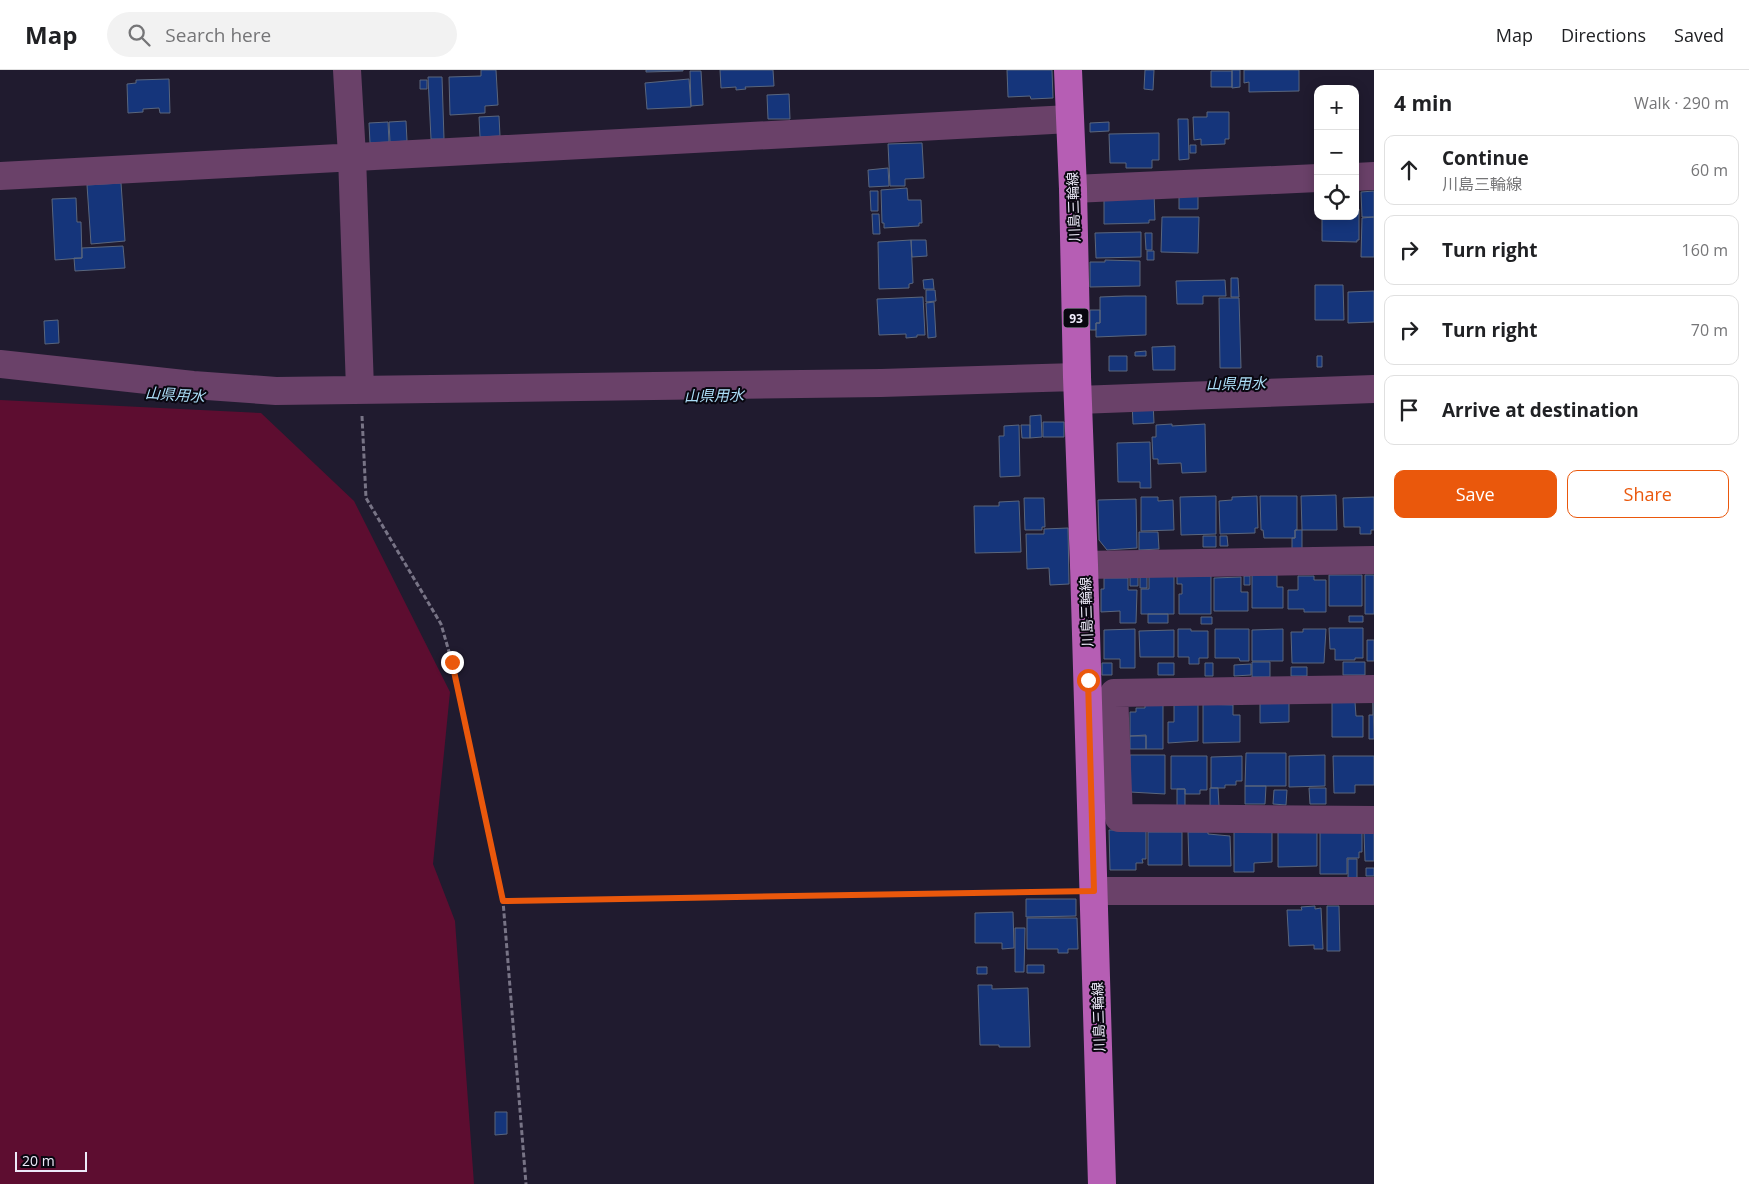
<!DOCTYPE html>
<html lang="en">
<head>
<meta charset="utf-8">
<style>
  body { margin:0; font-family:"Open Sans","Noto Sans JP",sans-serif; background:#f2f2f2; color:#202124 }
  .controls { position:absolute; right:15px; top:15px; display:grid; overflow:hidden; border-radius:10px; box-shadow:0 2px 12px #0003 }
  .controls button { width:45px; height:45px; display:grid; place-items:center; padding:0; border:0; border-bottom:1px solid #e0e0e0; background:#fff; color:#202124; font:25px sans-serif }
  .scale { position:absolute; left:15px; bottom:12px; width:72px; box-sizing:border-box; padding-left:5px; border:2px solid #edeaf9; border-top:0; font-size:14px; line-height:18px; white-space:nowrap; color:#edeaf9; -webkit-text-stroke:4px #090710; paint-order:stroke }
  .stop { position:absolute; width:15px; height:15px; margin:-11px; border:4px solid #ea580c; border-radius:50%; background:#fff }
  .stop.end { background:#ea580c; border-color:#fff; box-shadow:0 1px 5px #0008 }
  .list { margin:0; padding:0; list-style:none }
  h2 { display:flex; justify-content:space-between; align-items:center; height:65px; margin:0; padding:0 20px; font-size:21px }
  h2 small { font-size:16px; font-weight:400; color:#757577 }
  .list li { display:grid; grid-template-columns:32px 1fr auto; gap:15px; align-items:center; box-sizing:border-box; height:70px; margin:0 10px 10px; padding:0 10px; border:1px solid #e0e0e0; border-radius:10px }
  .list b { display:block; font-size:19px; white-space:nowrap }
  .list p { margin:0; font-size:16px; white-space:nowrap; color:#757577 }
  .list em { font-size:16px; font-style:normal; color:#757577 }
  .actions { display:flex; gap:10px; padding:15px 20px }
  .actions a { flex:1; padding:11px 0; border:1px solid #ea580c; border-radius:10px; text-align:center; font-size:18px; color:#ea580c }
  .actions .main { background:#ea580c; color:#fff }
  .icon { flex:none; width:28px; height:28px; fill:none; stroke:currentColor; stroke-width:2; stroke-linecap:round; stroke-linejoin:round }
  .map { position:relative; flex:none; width:1374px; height:1114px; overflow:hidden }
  header { display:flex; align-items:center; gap:30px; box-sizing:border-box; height:70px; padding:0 25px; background:#fff; border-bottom:1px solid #e0e0e0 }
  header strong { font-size:24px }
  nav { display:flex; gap:28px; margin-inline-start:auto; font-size:18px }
  .search { width:350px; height:45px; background:#f2f2f2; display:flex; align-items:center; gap:12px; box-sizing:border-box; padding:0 18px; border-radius:28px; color:#757577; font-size:19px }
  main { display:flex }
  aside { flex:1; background:#fff }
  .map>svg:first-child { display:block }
  .green { fill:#5d0d30 }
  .building { fill:#15357b; stroke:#5a667d }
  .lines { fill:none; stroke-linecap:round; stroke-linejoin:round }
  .path { stroke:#787486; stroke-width:3; stroke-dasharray:5 2.5; stroke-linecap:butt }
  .minor { stroke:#6a4169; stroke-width:28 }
  .major { stroke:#b65eb4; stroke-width:28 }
  .route { stroke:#ea580c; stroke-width:6 }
  .labels { text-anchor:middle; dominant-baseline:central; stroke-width:4; stroke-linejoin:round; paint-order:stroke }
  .shield { fill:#090710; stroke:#a9a6b3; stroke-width:1 }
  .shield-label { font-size:12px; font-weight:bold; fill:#edeaf9 }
  .street-label { font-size:14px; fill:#edeaf9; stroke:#090710 }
  .water-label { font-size:15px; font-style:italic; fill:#acdef7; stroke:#090710 }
</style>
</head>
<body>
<header>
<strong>Map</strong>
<div class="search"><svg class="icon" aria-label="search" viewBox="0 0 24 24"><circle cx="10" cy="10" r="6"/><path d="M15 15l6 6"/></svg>Search here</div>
<nav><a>Map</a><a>Directions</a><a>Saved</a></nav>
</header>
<main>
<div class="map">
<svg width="1374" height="1114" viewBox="0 0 1374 1114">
  <rect width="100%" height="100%" fill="#201b2f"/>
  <path class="green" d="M 0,330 L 261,343 L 354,431 L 450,622 L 433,794 L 455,851 L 474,1114 L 0,1114 Z"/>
  <path class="building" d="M 481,0 L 496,0 L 498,35 L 485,36 L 485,43 L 450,45 L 449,7 L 481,6 Z
    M 646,0 L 683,0 L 683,1 L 646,2 Z
    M 720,0 L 773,0 L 774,16 L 745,17 L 746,19 L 736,20 L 736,17 L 721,18 Z
    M 1007,0 L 1052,0 L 1053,28 L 1031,29 L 1030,26 L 1008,27 Z
    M 1145,0 L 1154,0 L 1153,20 L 1144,19 Z
    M 1240,0 L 1240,17 L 1232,18 L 1232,0 Z
    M 1244,0 L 1299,0 L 1299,21 L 1249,22 L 1249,12 L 1244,13 Z
    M 690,1 L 701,1 L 703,35 L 691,36 Z
    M 1211,1 L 1232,1 L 1232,17 L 1211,17 Z
    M 428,7 L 442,7 L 444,69 L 431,69 Z
    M 169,9 L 170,43 L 160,43 L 159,38 L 143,39 L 143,42 L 128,43 L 127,14 L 136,13 L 136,10 Z
    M 689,9 L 691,37 L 647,39 L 645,13 Z
    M 420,10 L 427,10 L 427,19 L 420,19 Z
    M 789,24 L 790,49 L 768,49 L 767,25 Z
    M 1207,42 L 1229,42 L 1229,69 L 1225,69 L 1225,74 L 1201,75 L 1201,69 L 1194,70 L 1193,47 L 1207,47 Z
    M 499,46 L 500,66 L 480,67 L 479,47 Z
    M 1178,49 L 1188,49 L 1189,89 L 1179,90 Z
    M 406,51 L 407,71 L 390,72 L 389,52 Z
    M 388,52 L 389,72 L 370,73 L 369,53 Z
    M 1109,52 L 1109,61 L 1090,62 L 1090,53 Z
    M 1159,63 L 1159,90 L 1152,90 L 1152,98 L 1126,98 L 1126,93 L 1110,93 L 1109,64 Z
    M 922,73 L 924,108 L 905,109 L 905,116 L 890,116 L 888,74 Z
    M 1190,75 L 1196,75 L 1196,83 L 1190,83 Z
    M 888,98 L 889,116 L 869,117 L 868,100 Z
    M 121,113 L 125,171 L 91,174 L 87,115 Z
    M 907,118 L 908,130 L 921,130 L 922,153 L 919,153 L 919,156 L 884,158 L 884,153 L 882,153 L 881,120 Z
    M 870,121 L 878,121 L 878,141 L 871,141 Z
    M 1179,121 L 1198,121 L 1198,139 L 1179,139 Z
    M 1374,121 L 1374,147 L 1362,147 L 1361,122 Z
    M 1154,123 L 1155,150 L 1149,150 L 1149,153 L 1104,154 L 1104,124 Z
    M 76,128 L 77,152 L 81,152 L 82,188 L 55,190 L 52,129 Z
    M 1355,139 L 1359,139 L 1359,170 L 1357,170 L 1357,172 L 1322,171 L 1322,148 L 1355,146 Z
    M 872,144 L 879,144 L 880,164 L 873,164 Z
    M 1162,147 L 1199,147 L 1198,183 L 1161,182 Z
    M 1374,147 L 1374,187 L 1361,187 L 1362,148 Z
    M 1141,162 L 1141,187 L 1096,188 L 1095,163 Z
    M 1145,163 L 1152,163 L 1152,180 L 1146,180 Z
    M 911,170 L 913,213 L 909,214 L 909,218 L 879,219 L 878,172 Z
    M 911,170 L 926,170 L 927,186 L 912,187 Z
    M 123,176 L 125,198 L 75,201 L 74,188 L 82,188 L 82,178 Z
    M 1147,181 L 1154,181 L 1154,190 L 1147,190 Z
    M 1105,190 L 1140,191 L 1140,216 L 1090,217 L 1090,192 L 1105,192 Z
    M 1231,208 L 1238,208 L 1239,227 L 1231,227 Z
    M 933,209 L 934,219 L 924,219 L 923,210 Z
    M 1225,210 L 1226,226 L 1203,226 L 1203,234 L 1177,234 L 1176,211 Z
    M 1315,215 L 1343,215 L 1344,250 L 1315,250 Z
    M 926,220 L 935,220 L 936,231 L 926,232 Z
    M 1374,221 L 1374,252 L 1348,253 L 1348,222 Z
    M 1125,226 L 1146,226 L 1146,265 L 1096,267 L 1096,253 L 1100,253 L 1100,227 Z
    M 923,227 L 925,265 L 917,265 L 917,267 L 906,268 L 906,264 L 879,265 L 877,229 Z
    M 1219,228 L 1239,228 L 1241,298 L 1220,298 Z
    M 934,232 L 936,267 L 928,268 L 926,233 Z
    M 1090,240 L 1100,240 L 1100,253 L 1096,253 L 1096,260 L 1090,260 Z
    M 58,250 L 59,273 L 45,274 L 44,251 Z
    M 1175,276 L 1175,300 L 1153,300 L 1152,277 Z
    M 1146,281 L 1146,286 L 1135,286 L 1135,282 Z
    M 1109,286 L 1127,286 L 1127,301 L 1109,301 Z
    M 1317,286 L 1322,286 L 1322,297 L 1317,297 Z
    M 1153,332 L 1154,353 L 1133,354 L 1132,333 Z
    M 1041,345 L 1042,367 L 1030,368 L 1030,346 Z
    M 1043,352 L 1064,352 L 1064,367 L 1043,367 Z
    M 1172,354 L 1172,356 L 1205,354 L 1206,402 L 1182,403 L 1181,393 L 1158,394 L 1158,389 L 1153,389 L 1152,367 L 1156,367 L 1156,355 Z
    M 1019,355 L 1020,406 L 1000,407 L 999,366 L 1004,366 L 1004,356 Z
    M 1021,355 L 1030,355 L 1030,368 L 1022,368 Z
    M 1150,372 L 1151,418 L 1140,418 L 1140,412 L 1118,412 L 1117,373 Z
    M 1336,425 L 1337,460 L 1302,460 L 1301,426 Z
    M 1216,426 L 1216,464 L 1181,465 L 1180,427 Z
    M 1257,426 L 1258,458 L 1255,458 L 1255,463 L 1220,464 L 1219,431 L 1232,430 L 1232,427 Z
    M 1260,426 L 1297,426 L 1297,460 L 1295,460 L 1295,468 L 1264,468 L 1263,460 L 1261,460 Z
    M 1141,427 L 1158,427 L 1158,431 L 1173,430 L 1174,460 L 1141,461 Z
    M 1374,427 L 1374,460 L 1371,460 L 1371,464 L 1360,464 L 1360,457 L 1344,457 L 1343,428 Z
    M 1024,428 L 1044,428 L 1045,457 L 1042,457 L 1042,460 L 1025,460 Z
    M 1136,429 L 1137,478 L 1107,480 L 1099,470 L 1098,430 Z
    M 1019,431 L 1021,482 L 975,483 L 974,436 L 999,436 L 999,432 Z
    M 1068,458 L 1069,514 L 1050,515 L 1049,498 L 1027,499 L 1026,464 L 1044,464 L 1044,459 Z
    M 1295,460 L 1302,460 L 1302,479 L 1292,480 L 1292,468 L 1295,468 Z
    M 1139,462 L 1158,462 L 1159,479 L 1139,480 Z
    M 1203,466 L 1216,466 L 1216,477 L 1203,477 Z
    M 1220,466 L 1227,466 L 1228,476 L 1220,476 Z
    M 1252,505 L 1277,505 L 1277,517 L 1283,517 L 1283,538 L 1252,538 Z
    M 1329,505 L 1362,505 L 1362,536 L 1329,536 Z
    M 1365,505 L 1374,505 L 1374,544 L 1365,544 Z
    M 1149,506 L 1174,506 L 1174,544 L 1141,544 L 1141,519 L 1149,519 Z
    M 1177,506 L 1211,506 L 1211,544 L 1179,544 L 1179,524 L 1182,524 L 1182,514 L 1177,514 Z
    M 1244,506 L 1250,506 L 1250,515 L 1244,515 Z
    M 1298,506 L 1314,506 L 1314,510 L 1326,510 L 1326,542 L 1304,542 L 1304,539 L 1288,539 L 1288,520 L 1298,520 Z
    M 1130,507 L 1138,507 L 1138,516 L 1130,516 Z
    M 1140,507 L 1147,507 L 1147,518 L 1140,518 Z
    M 1241,507 L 1241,522 L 1248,522 L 1248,541 L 1214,541 L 1214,508 Z
    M 1104,508 L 1128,508 L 1128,520 L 1137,520 L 1136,553 L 1120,553 L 1120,541 L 1101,542 L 1101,519 L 1104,519 Z
    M 1148,544 L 1168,544 L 1168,553 L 1148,553 Z
    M 1349,546 L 1363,546 L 1363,552 L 1349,552 Z
    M 1201,547 L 1212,547 L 1212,554 L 1201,554 Z
    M 1329,558 L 1363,558 L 1363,588 L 1355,588 L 1355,590 L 1335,590 L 1335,579 L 1330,579 Z
    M 1135,559 L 1135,598 L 1120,598 L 1120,589 L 1104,589 L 1104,560 Z
    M 1178,559 L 1191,559 L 1191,561 L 1208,561 L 1208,588 L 1199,588 L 1199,594 L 1189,594 L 1189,587 L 1178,587 Z
    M 1215,559 L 1249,559 L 1249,591 L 1240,591 L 1239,588 L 1215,588 Z
    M 1283,559 L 1283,591 L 1252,591 L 1252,560 Z
    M 1303,559 L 1326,559 L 1324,593 L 1292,593 L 1291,562 L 1303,562 Z
    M 1174,560 L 1174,587 L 1140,587 L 1139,561 Z
    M 1367,570 L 1374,570 L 1374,591 L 1367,591 Z
    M 1252,592 L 1270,592 L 1270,607 L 1252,607 Z
    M 1343,592 L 1365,592 L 1365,605 L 1343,605 Z
    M 1102,593 L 1112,593 L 1112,605 L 1102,605 Z
    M 1158,593 L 1174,593 L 1174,605 L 1158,605 Z
    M 1205,593 L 1213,593 L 1213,606 L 1205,606 Z
    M 1251,594 L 1251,605 L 1234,606 L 1234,595 Z
    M 1291,597 L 1307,597 L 1307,606 L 1291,606 Z
    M 1332,632 L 1355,632 L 1356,646 L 1363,646 L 1363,667 L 1332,667 Z
    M 1260,633 L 1289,633 L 1289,652 L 1260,653 Z
    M 1373,633 L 1374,669 L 1369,669 L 1369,645 L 1373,645 Z
    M 1174,634 L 1198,634 L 1198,671 L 1168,673 L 1168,652 L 1174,652 Z
    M 1203,634 L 1233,635 L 1233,645 L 1240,645 L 1240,672 L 1203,673 Z
    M 1145,635 L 1163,635 L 1163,679 L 1146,679 L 1146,665 L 1130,666 L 1130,642 L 1136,642 L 1136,638 L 1145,638 Z
    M 1130,666 L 1146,666 L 1146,679 L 1130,679 Z
    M 1246,683 L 1286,683 L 1286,716 L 1245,716 Z
    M 1130,685 L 1165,685 L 1165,724 L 1130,722 Z
    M 1325,685 L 1325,716 L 1289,717 L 1289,686 Z
    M 1171,686 L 1207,686 L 1207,720 L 1200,720 L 1200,724 L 1185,724 L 1185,719 L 1171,719 Z
    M 1242,686 L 1242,711 L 1236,711 L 1236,715 L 1225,715 L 1225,718 L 1211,718 L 1211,687 Z
    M 1333,686 L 1374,686 L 1374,715 L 1355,715 L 1355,723 L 1334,723 Z
    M 1245,716 L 1266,716 L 1265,734 L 1245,734 Z
    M 1210,718 L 1218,718 L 1219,736 L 1210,736 Z
    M 1309,718 L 1326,718 L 1326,734 L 1310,734 Z
    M 1177,719 L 1185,719 L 1185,736 L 1177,736 Z
    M 1274,720 L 1287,720 L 1286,735 L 1273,734 Z
    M 1109,760 L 1146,760 L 1146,789 L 1142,789 L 1143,793 L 1136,793 L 1136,800 L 1110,800 Z
    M 1278,761 L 1317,761 L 1317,796 L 1278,797 Z
    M 1148,762 L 1182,762 L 1182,795 L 1148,795 Z
    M 1188,762 L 1208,762 L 1208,764 L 1230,766 L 1231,796 L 1189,796 Z
    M 1234,762 L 1272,762 L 1272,792 L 1254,793 L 1254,802 L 1234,802 Z
    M 1320,762 L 1362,762 L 1362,782 L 1359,782 L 1359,788 L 1347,788 L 1347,804 L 1320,804 Z
    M 1364,762 L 1374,762 L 1374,791 L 1365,791 Z
    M 1348,789 L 1357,789 L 1357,808 L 1348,808 Z
    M 1366,798 L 1374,798 L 1374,806 L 1366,806 Z
    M 1026,829 L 1076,829 L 1076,846 L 1026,847 Z
    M 1315,836 L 1315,839 L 1321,838 L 1323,879 L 1314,879 L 1314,875 L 1289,876 L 1287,840 L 1302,840 L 1301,837 Z
    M 1327,836 L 1339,836 L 1340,881 L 1327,881 Z
    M 1013,842 L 1014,878 L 1002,879 L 1002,873 L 975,873 L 975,843 Z
    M 1027,848 L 1077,848 L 1078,879 L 1068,879 L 1068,883 L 1058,883 L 1058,879 L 1027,879 Z
    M 1015,858 L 1025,858 L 1024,902 L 1015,902 Z
    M 1027,895 L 1044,895 L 1044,903 L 1027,903 Z
    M 977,897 L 987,897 L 987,904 L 977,904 Z
    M 978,915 L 992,915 L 992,919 L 1028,918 L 1030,977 L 999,977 L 999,975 L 980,975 Z
    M 495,1042 L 507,1042 L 507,1064 L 495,1065 Z"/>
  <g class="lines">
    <path class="path" d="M 362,346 L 366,428 L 441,554 L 452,592 L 503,831 L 526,1114
      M 503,831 L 1067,821"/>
    <path class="minor" d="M 347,0 L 352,86 L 360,319
      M 0,106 L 1070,49
      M 1355,107 L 1374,106
      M 1073,119 L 1318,108
      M 0,294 L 193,315 L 276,321 L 881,313 L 1077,307
      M 1078,330 L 1374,319
      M 1084,495 L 1374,490
      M 1374,619 L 1114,623 L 1119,748 L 1374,750
      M 1094,821 L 1374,821"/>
    <path class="major" d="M 1068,0 L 1073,119 L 1077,307 L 1084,495 L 1102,1114"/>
  </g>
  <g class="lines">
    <path class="route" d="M 452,592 L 503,831 L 1094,821 L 1088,610"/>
  </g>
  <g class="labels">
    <rect class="shield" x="1063.5" y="238.5" width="25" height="19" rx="4"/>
    <g class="shield-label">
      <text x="1076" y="248">93</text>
    </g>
    <g class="street-label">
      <text transform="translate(1073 137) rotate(-92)">川島三輪線</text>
      <text transform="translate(1086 542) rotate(-92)">川島三輪線</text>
      <text transform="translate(1098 947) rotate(-92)">川島三輪線</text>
    </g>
    <g class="water-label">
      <text transform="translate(1236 313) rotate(-1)">山県用水</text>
      <text transform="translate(175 324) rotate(4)">山県用水</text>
      <text transform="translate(714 325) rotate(-1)">山県用水</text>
    </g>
  </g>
</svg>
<div class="controls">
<button>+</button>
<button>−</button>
<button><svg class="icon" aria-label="locate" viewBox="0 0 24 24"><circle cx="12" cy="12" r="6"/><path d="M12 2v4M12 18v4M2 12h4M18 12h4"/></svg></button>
</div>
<div class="scale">20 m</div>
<div class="stop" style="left:1088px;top:610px"></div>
<div class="stop end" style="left:452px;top:592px"></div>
</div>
<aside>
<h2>4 min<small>Walk · 290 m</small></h2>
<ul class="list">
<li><svg class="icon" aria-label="ahead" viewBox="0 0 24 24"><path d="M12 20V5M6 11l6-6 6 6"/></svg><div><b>Continue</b><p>川島三輪線</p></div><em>60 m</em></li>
<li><svg class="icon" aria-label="right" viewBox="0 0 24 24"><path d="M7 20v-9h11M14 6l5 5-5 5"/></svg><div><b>Turn right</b></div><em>160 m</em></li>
<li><svg class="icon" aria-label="right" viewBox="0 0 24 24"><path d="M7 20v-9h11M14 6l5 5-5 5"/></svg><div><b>Turn right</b></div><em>70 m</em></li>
<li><svg class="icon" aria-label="arrive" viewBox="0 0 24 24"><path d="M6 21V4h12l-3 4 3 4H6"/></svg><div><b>Arrive at destination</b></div></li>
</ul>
<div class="actions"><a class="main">Save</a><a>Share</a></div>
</aside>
</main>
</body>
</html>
